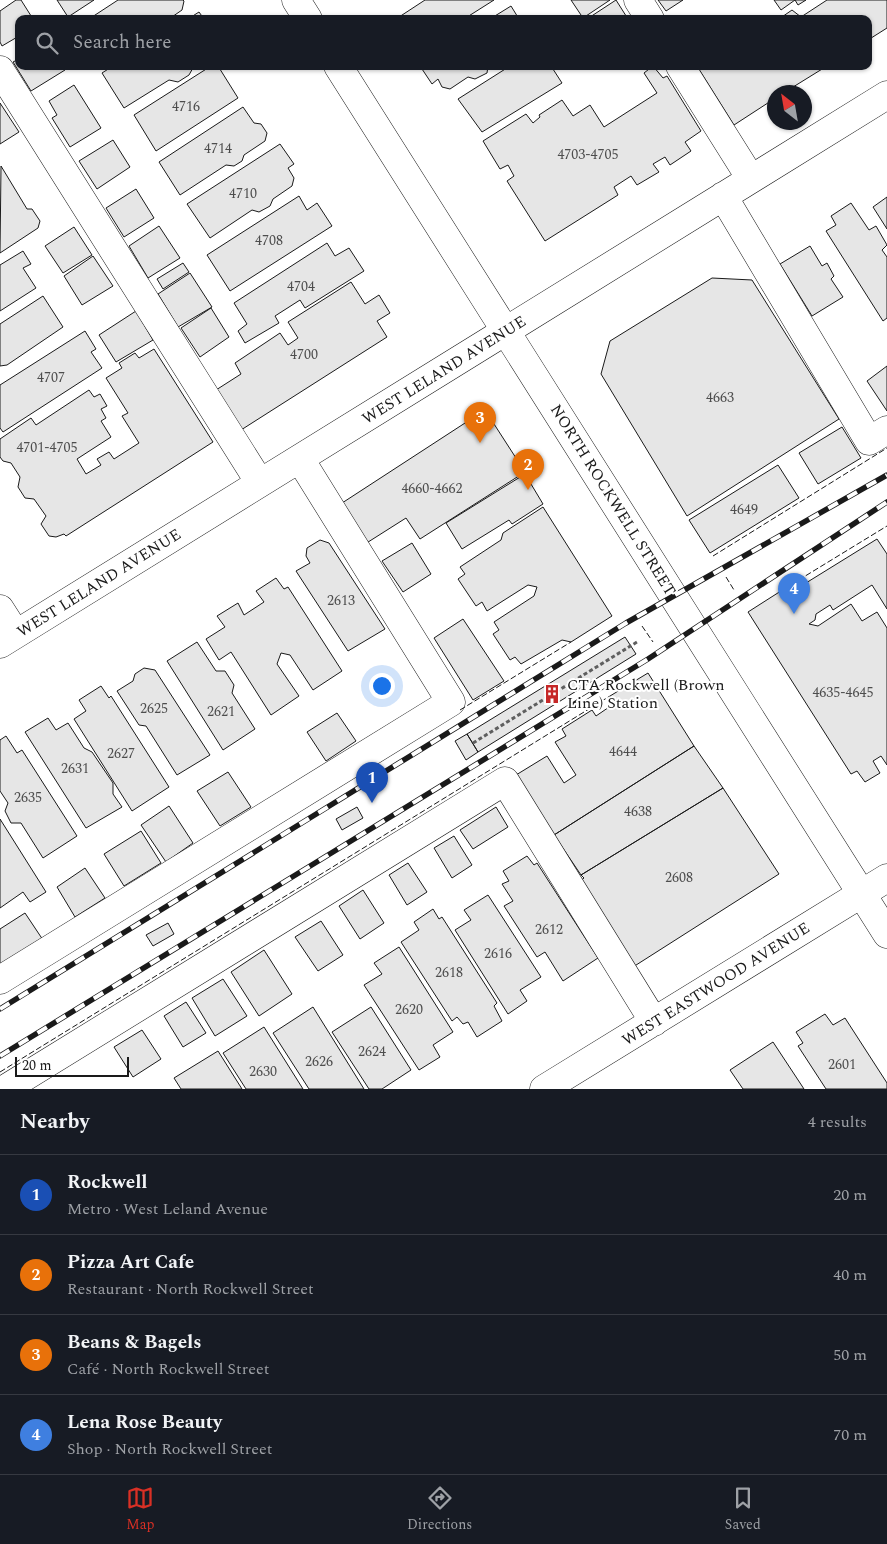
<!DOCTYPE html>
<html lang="en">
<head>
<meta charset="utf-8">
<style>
  body { margin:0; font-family:Spectral,serif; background:#242831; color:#f1f3f6 }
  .compass { position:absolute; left:767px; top:85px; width:45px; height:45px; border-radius:50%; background:#171b24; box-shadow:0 1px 4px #0004; rotate:329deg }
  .scale { position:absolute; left:15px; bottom:12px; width:114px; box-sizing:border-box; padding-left:5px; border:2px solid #1a1a1a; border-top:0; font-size:14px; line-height:18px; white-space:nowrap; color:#1a1a1a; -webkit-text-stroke:4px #fff; paint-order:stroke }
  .you { position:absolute; left:381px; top:685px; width:18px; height:18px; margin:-12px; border:4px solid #fff; border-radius:50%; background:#1a73e8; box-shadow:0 0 0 8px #1a73e833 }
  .badge { display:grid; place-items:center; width:32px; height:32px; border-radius:50%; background:#d93025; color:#fff; font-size:16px; font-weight:700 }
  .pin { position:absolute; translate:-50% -41px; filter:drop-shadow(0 1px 2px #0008) }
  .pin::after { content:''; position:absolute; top:26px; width:18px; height:15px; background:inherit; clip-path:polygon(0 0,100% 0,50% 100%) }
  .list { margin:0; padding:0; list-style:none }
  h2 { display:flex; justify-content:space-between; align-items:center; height:65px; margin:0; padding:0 20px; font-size:21px }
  h2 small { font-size:16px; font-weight:400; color:#9ea1a6 }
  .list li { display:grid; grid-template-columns:32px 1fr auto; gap:15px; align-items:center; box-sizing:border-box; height:80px; padding:0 20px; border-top:1px solid #363941 }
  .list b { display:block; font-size:19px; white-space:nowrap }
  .list p { margin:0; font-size:16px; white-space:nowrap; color:#9ea1a6 }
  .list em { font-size:16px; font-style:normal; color:#9ea1a6 }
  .icon { flex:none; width:28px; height:28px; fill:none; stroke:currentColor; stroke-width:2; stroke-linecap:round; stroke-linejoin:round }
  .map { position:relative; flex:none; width:887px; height:1089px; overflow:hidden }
  .search { position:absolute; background:#171b24; box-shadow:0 1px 4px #0004; left:15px; right:15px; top:15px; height:55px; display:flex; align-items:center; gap:12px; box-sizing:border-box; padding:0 18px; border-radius:10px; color:#9ea1a6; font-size:19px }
  .sheet { height:385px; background:#171b24 }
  nav { display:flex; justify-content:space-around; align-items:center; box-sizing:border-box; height:70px; border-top:1px solid #363941; background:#171b24; font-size:14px; color:#9ea1a6 }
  nav a { display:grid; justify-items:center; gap:2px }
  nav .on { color:#d93025 }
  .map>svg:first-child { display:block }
  .building { fill:#e6e6e6; stroke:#1a1a1a }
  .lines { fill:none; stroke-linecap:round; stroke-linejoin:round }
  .minor-casing { stroke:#1a1a1a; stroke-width:29 }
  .path { stroke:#5f5f5f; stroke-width:3; stroke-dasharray:4 2.5; stroke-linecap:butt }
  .minor { stroke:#fff; stroke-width:28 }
  .rail-casing { stroke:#1a1a1a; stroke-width:5.5 }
  .rail { stroke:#fff; stroke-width:4; stroke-dasharray:11; stroke-linecap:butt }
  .fence { stroke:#1a1a1a; stroke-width:1; stroke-dasharray:6 2.5; stroke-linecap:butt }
  .labels { text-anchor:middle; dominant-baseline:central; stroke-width:4; stroke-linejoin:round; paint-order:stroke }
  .number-label { font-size:14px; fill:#4d4d4d }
  .street-label { font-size:16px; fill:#1a1a1a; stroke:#fff }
  .poi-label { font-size:16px; fill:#1a1a1a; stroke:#fff; text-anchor:start }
</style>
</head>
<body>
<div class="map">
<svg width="887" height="1089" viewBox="0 0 887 1089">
  <rect width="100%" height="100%" fill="#fff"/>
  <path class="building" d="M 16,0 L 21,0 L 33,19 L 19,19 L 19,36 L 2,46 L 0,42 L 0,11 Z
    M 57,0 L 94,0 L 68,17 Z
    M 118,0 L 183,0 L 184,1 L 182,10 L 169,19 L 89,19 Z
    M 425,0 L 494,0 L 464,19 L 396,19 Z
    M 571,0 L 610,0 L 583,18 Z
    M 616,0 L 628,19 L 587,19 Z
    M 658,0 L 683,0 L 666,11 Z
    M 774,0 L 806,0 L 798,5 L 795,0 L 781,10 Z
    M 827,0 L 887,0 L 887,28 L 868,40 L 868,19 L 779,19 L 792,10 L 801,17 Z
    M 511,6 L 519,19 L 490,19 Z
    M 199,12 L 204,19 L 188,19 Z
    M 19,59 L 19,66 L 62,66 L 65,70 L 31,91 L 13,62 Z
    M 113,66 L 194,66 L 189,75 L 178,82 L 169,80 L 124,108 L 102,73 Z
    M 211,66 L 218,66 L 238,98 L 156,151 L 134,115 Z
    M 420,66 L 488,66 L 487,73 L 475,79 L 468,77 L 450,89 L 442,87 L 438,79 L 432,84 Z
    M 510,66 L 551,66 L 562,83 L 482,132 L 458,99 Z
    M 653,66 L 663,78 L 667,76 L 701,131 L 685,142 L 691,151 L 670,165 L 665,157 L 653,164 L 659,172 L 637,185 L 631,176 L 614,187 L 618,195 L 545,241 L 507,181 L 514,176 L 508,165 L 500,169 L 483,141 L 526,114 L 533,123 L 540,117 L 539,115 L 562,100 L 573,116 L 590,105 L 604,127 L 657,93 L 644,73 Z
    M 697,66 L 827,66 L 785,92 L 774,92 L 774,99 L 734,125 Z
    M 74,85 L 101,128 L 70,147 L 52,118 L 57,115 L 49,101 Z
    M 0,103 L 19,132 L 0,144 Z
    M 243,107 L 254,123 L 261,124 L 267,133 L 265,141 L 244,155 L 242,161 L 234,166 L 226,165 L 180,195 L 159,162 Z
    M 113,140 L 130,167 L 97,189 L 79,161 Z
    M 280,144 L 294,164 L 288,168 L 294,178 L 292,186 L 273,199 L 270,206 L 259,212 L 252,210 L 210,238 L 187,204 Z
    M 1,166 L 27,209 L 32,209 L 40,221 L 38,228 L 0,253 Z
    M 136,189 L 154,218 L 124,237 L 106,208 Z
    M 299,196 L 307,210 L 317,203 L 332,226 L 230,291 L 207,255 Z
    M 887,197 L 887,229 L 873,207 Z
    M 851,203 L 869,230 L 876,226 L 887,245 L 882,250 L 887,257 L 887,318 L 883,321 L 826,231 L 836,225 L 831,216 Z
    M 159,226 L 180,258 L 148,278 L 129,246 Z
    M 74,227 L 92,255 L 63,273 L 45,246 Z
    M 327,243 L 335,256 L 349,248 L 364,271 L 305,308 L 300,300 L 275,316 L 279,323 L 245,343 L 238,331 L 247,324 L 234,303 Z
    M 810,246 L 822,266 L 827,263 L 834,276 L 831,279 L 843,297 L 812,316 L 780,264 Z
    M 23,251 L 31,264 L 23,268 L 36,288 L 0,311 L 0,265 Z
    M 93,256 L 113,286 L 82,305 L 64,276 Z
    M 183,263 L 189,272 L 163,289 L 157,279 Z
    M 190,273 L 212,307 L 178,327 L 158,294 Z
    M 712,278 L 752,280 L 839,419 L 687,516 L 601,374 L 610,341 Z
    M 351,282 L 365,304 L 379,295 L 390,313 L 377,321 L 387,337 L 241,430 L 216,390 L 241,374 L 235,363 L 280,333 L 288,345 L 298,338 L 288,322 Z
    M 43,296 L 63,327 L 7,365 L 0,366 L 0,324 Z
    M 211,308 L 229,337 L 200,357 L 181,328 Z
    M 136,311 L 153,340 L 116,362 L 99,335 Z
    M 85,331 L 96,349 L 91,352 L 102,368 L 3,432 L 0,428 L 0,385 Z
    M 154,349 L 213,442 L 66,536 L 64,534 L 56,537 L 49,536 L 41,524 L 46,516 L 34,499 L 25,498 L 18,487 L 20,477 L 11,463 L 3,461 L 0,457 L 0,439 L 31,418 L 36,425 L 89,390 L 94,397 L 100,394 L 107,406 L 101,409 L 106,418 L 101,421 L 111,437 L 77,459 L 86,474 L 101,465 L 97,459 L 109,452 L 114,459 L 139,443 L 122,416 L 128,413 L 106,378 L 122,368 L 119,363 L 135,353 L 139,358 Z
    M 887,366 L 887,411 L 867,381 Z
    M 485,410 L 525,472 L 420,539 L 406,518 L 365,544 L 339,505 Z
    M 842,427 L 861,458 L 818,484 L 799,453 Z
    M 778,465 L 799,498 L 710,553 L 689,520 Z
    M 525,474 L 543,504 L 512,524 L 509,520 L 462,549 L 446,523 Z
    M 543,507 L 612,616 L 571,642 L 562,640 L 521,664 L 515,657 L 510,660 L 493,634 L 499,630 L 494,622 L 534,596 L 537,587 L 528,585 L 487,611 L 482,602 L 476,606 L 458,579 L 465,574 L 460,567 L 501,540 L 503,533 Z
    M 877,539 L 887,554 L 887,609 L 872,585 L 833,610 L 830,605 L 816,614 L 815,620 L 809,624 L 818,626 L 851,604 L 862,621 L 877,612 L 887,628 L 887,765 L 881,756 L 873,761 L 880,773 L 865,782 L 857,771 L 851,774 L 748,612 L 784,589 L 793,591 Z
    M 320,540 L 329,543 L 385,629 L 348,651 L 296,571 L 310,563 L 306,556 L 307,548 Z
    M 412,543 L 431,574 L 403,592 L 382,561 Z
    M 276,578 L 284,589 L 288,587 L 342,671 L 313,690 L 290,655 L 281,653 L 277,664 L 299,696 L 271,715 L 231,652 L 219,660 L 206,639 L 225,627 L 217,616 L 238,603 L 244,615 L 264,602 L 256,591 Z
    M 463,619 L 504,681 L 473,700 L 434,638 Z
    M 625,637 L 636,654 L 478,752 L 467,734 Z
    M 197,642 L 216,671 L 225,671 L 234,685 L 232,693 L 255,729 L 223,750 L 167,661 Z
    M 144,668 L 155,670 L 210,755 L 177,775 L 146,726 L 139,725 L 117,691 L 133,681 L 135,674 Z
    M 648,673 L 694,746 L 554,835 L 516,775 L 547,756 L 564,783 L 576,775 L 555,742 L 566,736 L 562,729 L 592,710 L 596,716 L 615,703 L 610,696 Z
    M 101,686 L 109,698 L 111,696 L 169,787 L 132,811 L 74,719 L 86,711 L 79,700 Z
    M 337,713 L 356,741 L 326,761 L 307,732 Z
    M 48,718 L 56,730 L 68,723 L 84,748 L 92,752 L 113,783 L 113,794 L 122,807 L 86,828 L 25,732 Z
    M 467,734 L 478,752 L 466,760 L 455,741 Z
    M 6,736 L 17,753 L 22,750 L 77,836 L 43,858 L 21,823 L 11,823 L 5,811 L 8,803 L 0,791 L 0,740 Z
    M 694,746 L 723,788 L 581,875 L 554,835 Z
    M 228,772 L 251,807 L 220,826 L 197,791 Z
    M 723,788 L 779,874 L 633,967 L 579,882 L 584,878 L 581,875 Z
    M 169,806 L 193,843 L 166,862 L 141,825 Z
    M 357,807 L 363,818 L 342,830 L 336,819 Z
    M 496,807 L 508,827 L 473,849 L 460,830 Z
    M 0,819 L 46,892 L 30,902 L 23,892 L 0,908 Z
    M 141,831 L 161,863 L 124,886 L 104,854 Z
    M 454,836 L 472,865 L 452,878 L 434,848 Z
    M 527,856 L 534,865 L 537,863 L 598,958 L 563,981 L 545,952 L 537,957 L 504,906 L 513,901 L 502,884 L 509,881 L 503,871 Z
    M 408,863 L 427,892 L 407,905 L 389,875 Z
    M 85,868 L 105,898 L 75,917 L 57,887 Z
    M 363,890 L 384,923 L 360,939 L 339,906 Z
    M 488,895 L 541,977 L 520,990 L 527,1001 L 508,1014 L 455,930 L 471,920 L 464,910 Z
    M 433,909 L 439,919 L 442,917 L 497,1003 L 494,1006 L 502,1021 L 477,1037 L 468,1022 L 463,1024 L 457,1017 L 452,1021 L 401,942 L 419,930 L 414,922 Z
    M 25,913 L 43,940 L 0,967 L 0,929 Z
    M 321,921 L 343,955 L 318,971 L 295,937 Z
    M 168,923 L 174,934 L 153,946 L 146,935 Z
    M 399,947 L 453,1032 L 433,1045 L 440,1057 L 419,1070 L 364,985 L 382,974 L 374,963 Z
    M 264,950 L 292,994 L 259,1016 L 231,972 Z
    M 223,979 L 247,1016 L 215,1036 L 192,998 Z
    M 186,1002 L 206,1033 L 183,1047 L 164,1016 Z
    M 313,1007 L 364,1089 L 309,1089 L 273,1033 Z
    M 371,1007 L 411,1070 L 382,1089 L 369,1089 L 332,1032 Z
    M 825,1014 L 833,1025 L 845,1018 L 887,1083 L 887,1089 L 826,1089 L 798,1046 L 803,1043 L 796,1032 Z
    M 264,1027 L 303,1089 L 246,1089 L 223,1053 Z
    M 142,1030 L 161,1059 L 133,1077 L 114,1047 Z
    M 773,1042 L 804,1089 L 743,1089 L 730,1070 Z
    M 218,1051 L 242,1089 L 181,1089 L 174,1078 Z"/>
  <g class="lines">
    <g class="minor-casing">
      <path id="minor" d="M 296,0 L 308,19
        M 638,0 L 650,19
        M 338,66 L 887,934
        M 680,66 L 751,179
        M 0,70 L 260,483
        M 723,196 L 869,441 L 887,430
        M 0,609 L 16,634
        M 0,644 L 887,95
        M 0,980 L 451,702 L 300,459
        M 5,1089 L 505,781 L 654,1022
        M 544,1089 L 887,878"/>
    </g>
    <path class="path" d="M 473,743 L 637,642"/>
    <use href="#minor" class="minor"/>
    <g class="rail-casing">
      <path id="rail" d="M 0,1009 L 626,623 L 887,475
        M 0,1056 L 648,659 L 887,502"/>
    </g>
    <use href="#rail" class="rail"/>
    <path class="fence" d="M 713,556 L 887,448
      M 726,577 L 734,590
      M 784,589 L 887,526
      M 642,626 L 653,642
      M 460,710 L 571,642
      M 0,1072 L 610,696"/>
  </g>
  <defs>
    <g id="building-bare" transform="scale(1.5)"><path d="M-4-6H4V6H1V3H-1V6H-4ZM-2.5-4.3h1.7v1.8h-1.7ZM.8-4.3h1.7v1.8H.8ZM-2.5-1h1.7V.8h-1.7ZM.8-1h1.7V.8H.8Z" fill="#c62828" stroke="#fff" stroke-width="2.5" paint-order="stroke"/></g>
  </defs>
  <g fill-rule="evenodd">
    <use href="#building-bare" x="552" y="694"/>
  </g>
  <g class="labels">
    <g class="number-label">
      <text x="186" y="106">4716</text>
      <text x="218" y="148">4714</text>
      <text x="588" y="154">4703-4705</text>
      <text x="243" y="193">4710</text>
      <text x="269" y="240">4708</text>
      <text x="301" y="286">4704</text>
      <text x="304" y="354">4700</text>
      <text x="51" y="377">4707</text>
      <text x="720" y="397">4663</text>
      <text x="47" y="447">4701-4705</text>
      <text x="432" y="488">4660-4662</text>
      <text x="744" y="509">4649</text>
      <text x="341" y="600">2613</text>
      <text x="843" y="692">4635-4645</text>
      <text x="154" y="708">2625</text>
      <text x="221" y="711">2621</text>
      <text x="623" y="751">4644</text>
      <text x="121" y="753">2627</text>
      <text x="75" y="768">2631</text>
      <text x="28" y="797">2635</text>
      <text x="638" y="811">4638</text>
      <text x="679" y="877">2608</text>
      <text x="549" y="929">2612</text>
      <text x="498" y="953">2616</text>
      <text x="449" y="972">2618</text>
      <text x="409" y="1009">2620</text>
      <text x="372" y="1051">2624</text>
      <text x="319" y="1061">2626</text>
      <text x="842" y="1064">2601</text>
      <text x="263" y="1071">2630</text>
    </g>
    <g class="street-label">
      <text transform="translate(444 370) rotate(-32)">WEST LELAND AVENUE</text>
      <text transform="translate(613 500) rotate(58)">NORTH ROCKWELL STREET</text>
      <text transform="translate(99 583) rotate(-32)">WEST LELAND AVENUE</text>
      <text transform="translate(716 984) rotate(-32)">WEST EASTWOOD AVENUE</text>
    </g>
    <g class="poi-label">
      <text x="567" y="685">CTA Rockwell (Brown<tspan x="567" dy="18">Line) Station</tspan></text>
    </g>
  </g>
</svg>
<svg class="compass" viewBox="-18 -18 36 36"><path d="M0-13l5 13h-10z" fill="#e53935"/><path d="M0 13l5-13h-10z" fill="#9ea1a6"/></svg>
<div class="scale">20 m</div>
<div class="you"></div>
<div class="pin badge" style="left:372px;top:803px;background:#1a4fb4">1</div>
<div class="pin badge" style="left:528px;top:490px;background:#e8710a">2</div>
<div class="pin badge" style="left:480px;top:443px;background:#e8710a">3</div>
<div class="pin badge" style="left:794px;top:614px;background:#3f7fe0">4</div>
<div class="search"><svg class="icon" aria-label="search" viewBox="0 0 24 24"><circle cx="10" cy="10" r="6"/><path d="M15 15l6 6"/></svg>Search here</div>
</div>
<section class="sheet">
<h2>Nearby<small>4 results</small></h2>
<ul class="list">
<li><span class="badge" style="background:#1a4fb4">1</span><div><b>Rockwell</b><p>Metro · West Leland Avenue</p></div><em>20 m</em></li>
<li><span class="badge" style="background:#e8710a">2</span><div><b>Pizza Art Cafe</b><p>Restaurant · North Rockwell Street</p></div><em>40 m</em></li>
<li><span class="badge" style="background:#e8710a">3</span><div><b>Beans &amp; Bagels</b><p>Café · North Rockwell Street</p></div><em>50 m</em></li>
<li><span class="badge" style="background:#3f7fe0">4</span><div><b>Lena Rose Beauty</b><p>Shop · North Rockwell Street</p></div><em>70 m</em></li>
</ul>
</section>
<nav>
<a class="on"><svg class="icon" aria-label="map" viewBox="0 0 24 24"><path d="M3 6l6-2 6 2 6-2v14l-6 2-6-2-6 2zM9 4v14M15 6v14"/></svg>Map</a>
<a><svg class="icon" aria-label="directions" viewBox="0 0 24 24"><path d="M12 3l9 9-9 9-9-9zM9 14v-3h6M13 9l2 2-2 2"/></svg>Directions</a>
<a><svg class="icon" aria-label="saved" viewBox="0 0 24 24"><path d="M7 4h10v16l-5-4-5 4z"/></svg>Saved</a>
</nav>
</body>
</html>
